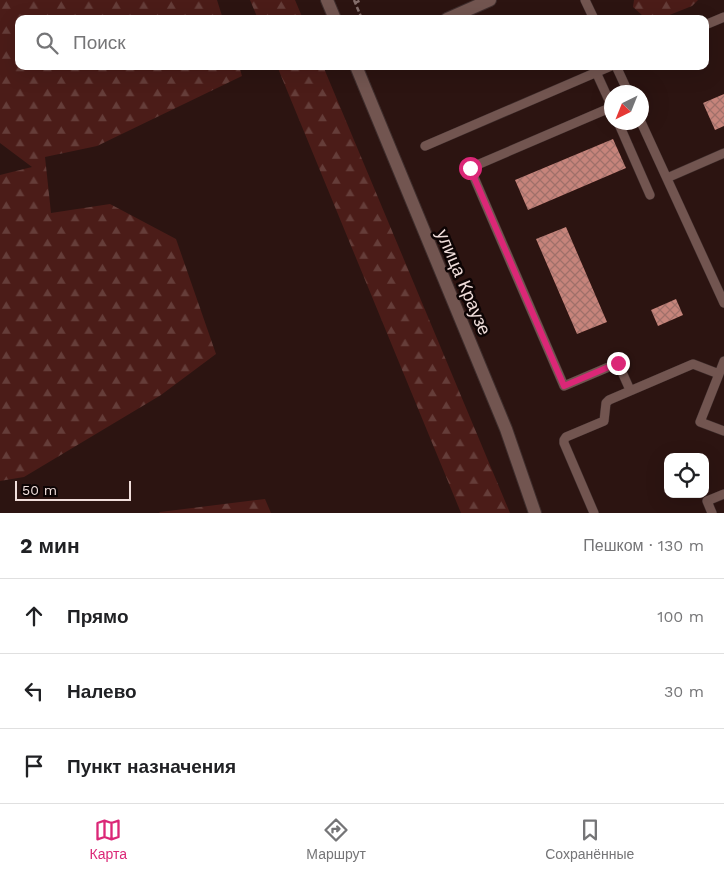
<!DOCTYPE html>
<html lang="ru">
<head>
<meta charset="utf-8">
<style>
  body { margin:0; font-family:"Work Sans",sans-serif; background:#f6f6f6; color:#202124 }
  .controls { position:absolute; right:15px; bottom:15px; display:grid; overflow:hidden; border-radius:10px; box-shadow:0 5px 20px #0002 }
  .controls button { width:45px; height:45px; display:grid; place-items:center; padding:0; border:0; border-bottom:1px solid #e0e0e0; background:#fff; color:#202124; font:25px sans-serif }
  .compass { position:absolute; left:604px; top:85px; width:45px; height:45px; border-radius:50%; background:#fff; box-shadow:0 5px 20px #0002; rotate:223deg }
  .scale { position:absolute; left:15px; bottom:12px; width:116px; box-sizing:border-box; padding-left:5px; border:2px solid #f0dedb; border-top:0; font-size:14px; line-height:18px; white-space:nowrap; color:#f0dedb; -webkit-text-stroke:4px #0d0404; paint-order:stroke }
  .stop { position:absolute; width:15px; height:15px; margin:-11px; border:4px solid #db2777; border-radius:50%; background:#fff }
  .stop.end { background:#db2777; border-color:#fff; box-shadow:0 1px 5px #0008 }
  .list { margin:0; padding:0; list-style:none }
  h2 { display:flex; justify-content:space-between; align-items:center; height:65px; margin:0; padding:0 20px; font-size:21px }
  h2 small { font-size:16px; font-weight:400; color:#757577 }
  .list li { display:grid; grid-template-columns:32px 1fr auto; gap:15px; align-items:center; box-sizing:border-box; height:75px; padding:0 20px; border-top:1px solid #e0e0e0 }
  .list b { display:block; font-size:19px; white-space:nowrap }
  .list em { font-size:16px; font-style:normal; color:#757577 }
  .icon { flex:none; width:28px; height:28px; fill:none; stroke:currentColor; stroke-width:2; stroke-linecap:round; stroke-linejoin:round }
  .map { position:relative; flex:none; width:724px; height:513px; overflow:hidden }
  .search { position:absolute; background:#fff; box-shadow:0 5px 20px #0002; left:15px; right:15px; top:15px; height:55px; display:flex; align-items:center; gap:12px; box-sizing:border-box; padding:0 18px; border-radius:10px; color:#757577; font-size:19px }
  .sheet { height:290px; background:#fff }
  nav { display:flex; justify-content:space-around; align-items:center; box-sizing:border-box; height:70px; border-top:1px solid #e0e0e0; background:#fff; font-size:14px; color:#757577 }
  nav a { display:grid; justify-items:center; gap:2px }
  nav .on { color:#db2777 }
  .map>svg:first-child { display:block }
  .forest { fill:url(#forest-firs) }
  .building { fill:url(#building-cross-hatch) }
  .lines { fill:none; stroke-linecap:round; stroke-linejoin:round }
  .lane-casing { stroke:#3f2e2d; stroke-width:10 }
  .secondary-casing { stroke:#3f2e2d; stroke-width:14 }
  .path { stroke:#846e6b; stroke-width:2.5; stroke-dasharray:5 2.5; stroke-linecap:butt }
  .lane { stroke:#725550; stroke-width:9 }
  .secondary { stroke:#725550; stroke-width:12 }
  .route { stroke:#db2777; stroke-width:6 }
  .labels { text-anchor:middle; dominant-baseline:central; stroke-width:5; stroke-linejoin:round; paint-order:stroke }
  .street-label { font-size:18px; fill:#f0dedb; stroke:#0d0404 }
</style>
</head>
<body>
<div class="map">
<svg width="724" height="513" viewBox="0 0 724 513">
  <defs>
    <pattern id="forest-firs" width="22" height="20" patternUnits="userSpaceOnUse" patternTransform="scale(1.25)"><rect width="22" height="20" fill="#4b1c18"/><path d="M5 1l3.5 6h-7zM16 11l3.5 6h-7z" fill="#653d39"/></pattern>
    <pattern id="building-cross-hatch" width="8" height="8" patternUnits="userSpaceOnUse" patternTransform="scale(1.25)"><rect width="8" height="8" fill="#c6847b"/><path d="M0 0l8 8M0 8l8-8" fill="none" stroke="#a0706a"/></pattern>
  </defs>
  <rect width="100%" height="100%" fill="#2c1411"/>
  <path class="forest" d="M 0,0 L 217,0 L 223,19 L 19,19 L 19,66 L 239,66 L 242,76 L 97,146 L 45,157 L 51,213 L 110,204 L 176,239 L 216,354 L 161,395 L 24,477 L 0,481 L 0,175 L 32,167 L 0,143 Z
    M 250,0 L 295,0 L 303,19 L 258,19 Z
    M 634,0 L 698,0 L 692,6 L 662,18 L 643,16 L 633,7 Z
    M 277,66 L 323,66 L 510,513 L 461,513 Z
    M 265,499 L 271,513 L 159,513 L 160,512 Z"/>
  <path class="building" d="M 724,94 L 724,126 L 715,130 L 703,103 Z
    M 613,139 L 626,168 L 528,210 L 515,180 Z
    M 566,227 L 607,322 L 577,334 L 536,239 Z
    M 676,299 L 683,315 L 658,326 L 651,310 Z"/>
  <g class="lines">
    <g class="lane-casing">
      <path id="lane" d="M 585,0 L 594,19
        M 705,25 L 724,17
        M 616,66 L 628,92
        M 596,72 L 612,107
        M 612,107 L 470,168 L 564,386 L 618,363 L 630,390
        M 618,122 L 650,195
        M 641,122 L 724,303
        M 425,146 L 611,66
        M 667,178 L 724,153
        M 719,374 L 724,361
        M 594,513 L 564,443 L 564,440 L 566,437 L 604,421 L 606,403 L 609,400 L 693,364 L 719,374 L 700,422 L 724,431
        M 712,513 L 707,501 L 724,494"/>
    </g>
    <g class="secondary-casing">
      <path id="secondary" d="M 327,0 L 335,19
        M 447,19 L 490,0
        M 356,66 L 506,429 L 535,513"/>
    </g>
    <path class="path" d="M 354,0 L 362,19
      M 355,3 L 361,0"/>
    <use href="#lane" class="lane"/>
    <use href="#secondary" class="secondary"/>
  </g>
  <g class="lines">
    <path class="route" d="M 470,168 L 564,386 L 618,363"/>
  </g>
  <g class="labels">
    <g class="street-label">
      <text transform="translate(464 282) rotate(67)">улица Краузе</text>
    </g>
  </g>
</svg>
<div class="controls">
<button><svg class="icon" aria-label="locate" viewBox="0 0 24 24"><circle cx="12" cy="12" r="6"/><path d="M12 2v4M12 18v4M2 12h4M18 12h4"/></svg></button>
</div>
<svg class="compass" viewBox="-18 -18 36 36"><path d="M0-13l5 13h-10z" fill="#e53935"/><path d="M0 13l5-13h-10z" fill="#757577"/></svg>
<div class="scale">50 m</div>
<div class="stop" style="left:470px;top:168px"></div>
<div class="stop end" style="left:618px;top:363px"></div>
<div class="search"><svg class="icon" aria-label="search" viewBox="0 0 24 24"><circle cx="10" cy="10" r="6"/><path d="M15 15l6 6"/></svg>Поиск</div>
</div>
<section class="sheet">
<h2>2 мин<small>Пешком · 130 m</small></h2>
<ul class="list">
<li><svg class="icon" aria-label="ahead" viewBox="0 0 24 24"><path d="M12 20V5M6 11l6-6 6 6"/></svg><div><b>Прямо</b></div><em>100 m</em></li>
<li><svg class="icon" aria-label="left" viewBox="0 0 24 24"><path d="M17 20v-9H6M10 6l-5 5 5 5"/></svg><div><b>Налево</b></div><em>30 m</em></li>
<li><svg class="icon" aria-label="arrive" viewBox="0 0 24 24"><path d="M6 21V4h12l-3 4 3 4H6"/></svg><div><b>Пункт назначения</b></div></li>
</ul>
</section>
<nav>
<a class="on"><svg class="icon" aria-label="map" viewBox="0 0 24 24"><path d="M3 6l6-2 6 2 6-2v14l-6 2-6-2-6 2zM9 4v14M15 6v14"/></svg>Карта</a>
<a><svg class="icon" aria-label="directions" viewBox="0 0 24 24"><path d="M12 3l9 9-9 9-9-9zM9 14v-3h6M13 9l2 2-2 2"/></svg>Маршрут</a>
<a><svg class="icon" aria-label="saved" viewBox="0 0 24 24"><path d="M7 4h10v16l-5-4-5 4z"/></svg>Сохранённые</a>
</nav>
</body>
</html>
